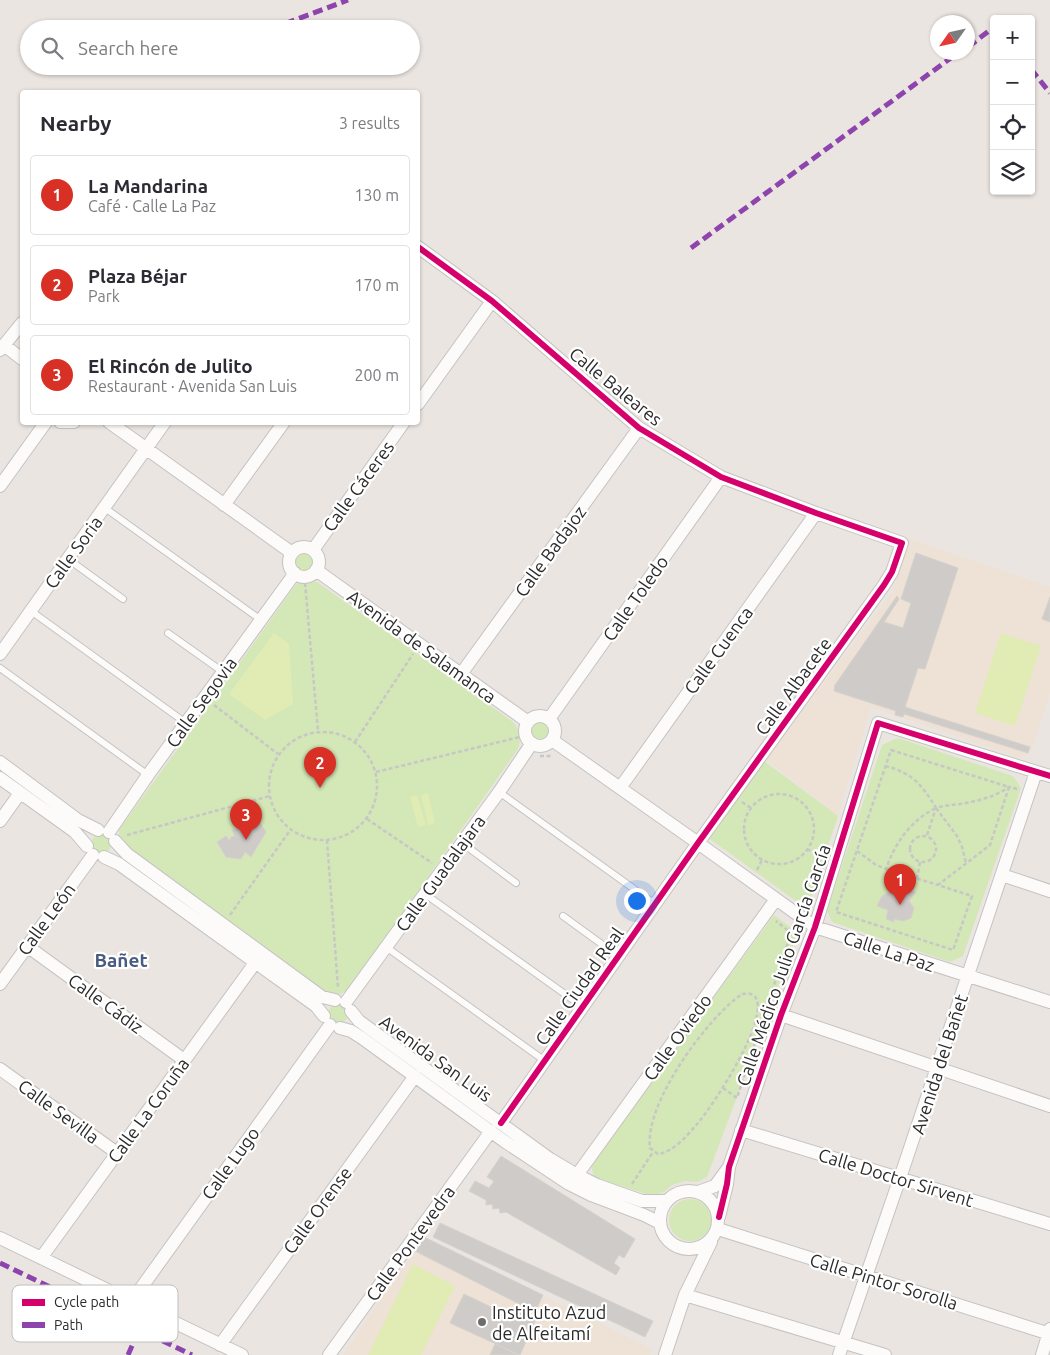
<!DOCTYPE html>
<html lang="en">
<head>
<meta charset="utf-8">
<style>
  body { margin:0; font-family:Ubuntu,sans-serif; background:#f2f2f3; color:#2b2b33 }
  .controls { position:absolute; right:15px; top:15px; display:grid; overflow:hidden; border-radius:5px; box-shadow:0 1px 4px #0004 }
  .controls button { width:45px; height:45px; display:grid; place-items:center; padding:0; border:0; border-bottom:1px solid #e1e1e2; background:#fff; color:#2b2b33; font:25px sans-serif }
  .compass { position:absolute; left:930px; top:15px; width:45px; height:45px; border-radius:50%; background:#fff; box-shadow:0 1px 4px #0004; rotate:236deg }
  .you { position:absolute; left:636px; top:900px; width:18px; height:18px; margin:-12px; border:4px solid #fff; border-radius:50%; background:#1a73e8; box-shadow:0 0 0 8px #1a73e833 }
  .badge { display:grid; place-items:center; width:32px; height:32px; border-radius:50%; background:#d93025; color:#fff; font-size:16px; font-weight:700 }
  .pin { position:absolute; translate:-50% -41px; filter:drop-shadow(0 1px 2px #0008) }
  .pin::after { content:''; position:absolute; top:26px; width:18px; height:15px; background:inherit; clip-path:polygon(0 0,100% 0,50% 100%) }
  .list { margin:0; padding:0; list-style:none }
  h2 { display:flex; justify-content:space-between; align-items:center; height:65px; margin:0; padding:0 20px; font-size:21px }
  h2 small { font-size:16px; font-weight:400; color:#7c7c81 }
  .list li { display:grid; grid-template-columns:32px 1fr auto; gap:15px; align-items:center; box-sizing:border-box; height:80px; margin:0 10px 10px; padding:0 10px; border:1px solid #e1e1e2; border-radius:5px }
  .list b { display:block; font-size:19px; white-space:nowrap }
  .list p { margin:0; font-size:16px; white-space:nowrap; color:#7c7c81 }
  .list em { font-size:16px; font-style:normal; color:#7c7c81 }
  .icon { flex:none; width:28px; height:28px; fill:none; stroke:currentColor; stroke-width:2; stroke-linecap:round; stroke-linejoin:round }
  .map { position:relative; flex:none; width:1050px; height:1355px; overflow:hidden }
  .search { position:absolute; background:#fff; box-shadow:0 1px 4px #0004; left:20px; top:20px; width:400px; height:55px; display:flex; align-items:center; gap:12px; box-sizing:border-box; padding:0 18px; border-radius:28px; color:#7c7c81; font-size:19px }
  .panel { position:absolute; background:#fff; box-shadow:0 1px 4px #0004; left:20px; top:90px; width:400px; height:335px; border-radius:5px }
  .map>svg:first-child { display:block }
  .education { fill:#eee1d5 }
  .green { fill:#d4e7b7 }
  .pitch { fill:#e1ecb4 }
  .building { fill:#cfcbc8; stroke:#d5d1cd }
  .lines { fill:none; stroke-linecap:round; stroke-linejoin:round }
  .lane-casing { stroke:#c4c3c3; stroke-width:8 }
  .street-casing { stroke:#c4c3c3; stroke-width:14 }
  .path { stroke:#c7c7c6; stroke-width:2.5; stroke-dasharray:4 2.5; stroke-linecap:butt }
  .lane { stroke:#fcfbfa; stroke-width:6 }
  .street { stroke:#fcfbfa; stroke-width:12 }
  .quiet { stroke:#8e44ad; stroke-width:5; stroke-dasharray:10 5; stroke-linecap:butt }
  .cycleway-casing { stroke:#fff; stroke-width:9 }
  .cycleway { stroke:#d6006c; stroke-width:6 }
  .poi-dot { fill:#6f6d6b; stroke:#fff; stroke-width:2 }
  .labels { text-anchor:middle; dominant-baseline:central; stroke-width:4.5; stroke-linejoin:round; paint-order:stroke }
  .street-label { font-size:18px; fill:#2c2c2c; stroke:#fff }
  .poi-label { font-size:18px; fill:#2c2c2c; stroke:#fff; text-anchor:start }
  .neighbourhood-label { font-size:19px; font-weight:bold; fill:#485c81; stroke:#fff }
  .key { fill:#fff; stroke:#c0c0c0; stroke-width:1 }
  .key-label { font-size:14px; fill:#2c2c2c }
</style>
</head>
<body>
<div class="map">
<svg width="1050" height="1355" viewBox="0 0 1050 1355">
  <rect width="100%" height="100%" fill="#ebe5e1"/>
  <path class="education" d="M 909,539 L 1050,587 L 1050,692 L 1031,752 L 1021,758 L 871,707 L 838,816 L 766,760 L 893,591 Z
    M 424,1237 L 652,1349 L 650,1355 L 343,1355 Z"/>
  <path class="green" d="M294 562a10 10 0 1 1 20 0a10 10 0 1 1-20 0Z
    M 304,580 L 317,582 L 513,722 C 520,731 522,738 518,749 L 349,989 C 341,995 337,995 328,993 L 129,849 L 119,838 L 119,830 L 121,827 L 211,703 L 294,587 L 299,582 Z
    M530 731a10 10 0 1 1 20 0a10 10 0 1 1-20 0Z
    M 898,738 L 1013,776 L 1021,788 L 963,956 L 950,962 L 832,922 L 827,911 L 882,745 Z
    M 764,761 L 838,816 L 807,909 L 707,837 Z
    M91 844a10 10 0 1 1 20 0a10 10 0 1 1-20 0Z
    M 774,915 L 798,933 L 707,1177 L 697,1182 L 685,1181 L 672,1185 L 664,1192 L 652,1196 L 594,1177 L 591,1165 Z
    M328 1014a10 10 0 1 1 20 0a10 10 0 1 1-20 0Z
    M669 1220a21 21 0 1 1 42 0a21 21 0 1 1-42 0Z"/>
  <path class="pitch" d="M 274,633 L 289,644 L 293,704 L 265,720 L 229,694 Z
    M 1001,633 L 1041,646 L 1015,726 L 975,713 Z
    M 428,793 L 435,823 L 428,825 L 421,795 Z
    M 417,795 L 426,825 L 418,827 L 410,797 Z
    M 413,1264 L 455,1286 L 421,1355 L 368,1355 Z"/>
  <path class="building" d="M 916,553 L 958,568 L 925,669 L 918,668 L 905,707 L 1030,747 L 1028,753 L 904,714 L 903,717 L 895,715 L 896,711 L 834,691 L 835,685 L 897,596 L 899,599 L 884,622 L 903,628 L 911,603 L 901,599 Z
    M 1050,597 L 1050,622 L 1042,619 Z
    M 260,823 L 266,832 L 251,857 L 245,852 L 241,859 L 226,857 L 217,842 L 226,836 L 230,841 L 231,837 L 235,836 L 232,830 Z
    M 901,886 L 916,892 L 909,901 L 914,908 L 911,918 L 903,921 L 894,919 L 894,922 L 886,919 L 888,910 L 877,906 L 882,896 Z
    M 501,1156 L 635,1239 L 624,1258 L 619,1255 L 614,1263 L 620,1268 L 616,1275 L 506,1212 L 500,1213 L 499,1208 L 493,1209 L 492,1204 L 486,1205 L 486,1200 L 469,1191 L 475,1181 L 489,1188 L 494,1181 L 487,1177 Z
    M 440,1223 L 653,1321 L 645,1337 L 433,1237 Z
    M 424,1237 L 543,1295 L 535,1312 L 415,1251 Z
    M 464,1294 L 514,1318 L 518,1311 L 536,1319 L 520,1355 L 450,1323 Z
    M 495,1344 L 518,1355 L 490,1355 Z"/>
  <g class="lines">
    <g class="lane-casing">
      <path id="lane" d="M 105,508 L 261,620
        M 68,559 L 123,599
        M 31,611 L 186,723
        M 168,633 L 223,672
        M 0,668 L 148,775
        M 499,792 L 655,904
        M 462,843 L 516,883
        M 425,894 L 583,1007
        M 563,916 L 618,956
        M 386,947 L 545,1061"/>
    </g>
    <g class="street-casing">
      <path id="street" d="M 418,247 L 492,301 L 639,428 L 721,477 L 816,513 L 902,543 L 892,572 L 884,585 L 698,843 L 501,1123
        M 4,345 L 22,359
        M 0,350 L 22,323
        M 418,404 L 492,301
        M 60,422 L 74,422
        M 109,422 L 292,553
        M 0,486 L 46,422
        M 224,505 L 284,422
        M289 562a15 15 0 1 1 30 0a15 15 0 1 1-30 0Z
        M 313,550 L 404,422
        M 316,570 L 528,722
        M 0,654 L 165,422
        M 461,674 L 639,428
        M525 731a15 15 0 1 1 30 0a15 15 0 1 1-30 0Z
        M 549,719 L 721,477
        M 552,740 L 698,843 L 815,927 L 1050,1002
        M 0,762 L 78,820 L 98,830
        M 0,778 L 75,832 L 87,846
        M 620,788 L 816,513
        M 0,821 L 20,793
        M 109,832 L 148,775 L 295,573
        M 115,841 L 127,854 L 322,997 L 335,1000
        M 104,857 L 119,864 L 316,1006 L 324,1016
        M 1002,875 L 1050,891
        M 27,946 L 184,1060
        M 0,984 L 93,855
        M 346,1002 L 499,792 L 532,743
        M 351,1011 L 359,1021 L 550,1159 L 577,1175 L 597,1185 L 642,1201 L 666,1201
        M 781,1015 L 1050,1106
        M 340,1028 L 351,1031 L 362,1038 L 504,1141 L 569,1184 L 591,1195 L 644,1215 L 660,1223
        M 0,1069 L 117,1153
        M 741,1130 L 1050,1224
        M 577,1175 L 776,899
        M660 1220a29 29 0 1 1 58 0a29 29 0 1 1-58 0Z
        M 698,1192 L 715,1186 L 729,1167
        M 719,1217 L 727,1184 L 729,1167 L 781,1015 L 815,927 L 878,723 L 1050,776
        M 718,1229 L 1050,1334
        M 0,1238 L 242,1355
        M 41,1258 L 255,963
        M 685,1295 L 885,1355
        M 131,1302 L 330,1025
        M 220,1345 L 415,1076
        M 329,1355 L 491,1131
        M 665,1355 L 685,1295 L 711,1242
        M 839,1355 L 904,1166 L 1036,772
        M 1042,1355 L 1050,1329"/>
    </g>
    <path class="path" d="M 305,583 L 318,731
      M 214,705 L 278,754
      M269 786a54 54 0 1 1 108 0a54 54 0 1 1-108 0Z
      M 355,742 L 413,654
      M 891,750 L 1009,787 L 990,845 L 938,885 L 972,896 L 953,950 L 836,912 Z
      M 540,756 L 551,756
      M 885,766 C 913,773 922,785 936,808 C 945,805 952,805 960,804 C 977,801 995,797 1009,787 L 1017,789
      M 376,772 L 520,737
      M744 829a35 35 0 1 1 70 0a35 35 0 1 1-70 0Z
      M 742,802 L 751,808
      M 936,808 L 957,836 L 962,847 L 966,863
      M 367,819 L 432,863
      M 127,835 L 270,796
      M 927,835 L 936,808
      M910 849a13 13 0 1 1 26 0a13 13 0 1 1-26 0Z
      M 327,840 L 338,988
      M 807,849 L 824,858
      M 857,851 L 876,865 L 886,869 C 895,843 911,820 936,808
      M 886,869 L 938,885
      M 757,870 L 762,860
      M 917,879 L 920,862
      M 230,915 L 291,829
      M 742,994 C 746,994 750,993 753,995 C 776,1011 711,1109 697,1124 C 687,1136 673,1152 658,1154 L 650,1148 C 644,1104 707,1018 742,994 Z
      M 723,1088 L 737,1098 L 791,933 L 776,921
      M 632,1184 L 653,1152"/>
    <use href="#lane" class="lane"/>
    <use href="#street" class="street"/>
    <path class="quiet" d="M 271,29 L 348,0
      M 968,47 L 994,27
      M 1031,69 L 1050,93
      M 691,248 L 959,52
      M 0,1263 L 192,1355
      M 128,1355 L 139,1330"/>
    <g class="cycleway-casing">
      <path id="cycleway" d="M 418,247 L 492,301 L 639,428 L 721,477 L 816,513 L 902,543 L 892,572 L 884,585 L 698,843 L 501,1123
        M 719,1217 L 727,1184 L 729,1167 L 781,1015 L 815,927 L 878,723 L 1050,776"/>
    </g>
    <use href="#cycleway" class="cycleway"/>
  </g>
  <circle class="poi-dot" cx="482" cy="1322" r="5"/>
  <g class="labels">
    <g class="street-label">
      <text transform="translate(616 386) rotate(39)">Calle Baleares</text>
      <text transform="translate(358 486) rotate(-54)">Calle Cáceres</text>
      <text transform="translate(550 551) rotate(-54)">Calle Badajoz</text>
      <text transform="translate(73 552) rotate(-54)">Calle Soria</text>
      <text transform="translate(635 598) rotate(-55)">Calle Toledo</text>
      <text transform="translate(422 646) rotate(36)">Avenida de Salamanca</text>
      <text transform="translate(718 650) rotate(-54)">Calle Cuenca</text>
      <text transform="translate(793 686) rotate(-54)">Calle Albacete</text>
      <text transform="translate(201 702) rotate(-54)">Calle Segovia</text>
      <text transform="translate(440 873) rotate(-54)">Calle Guadalajara</text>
      <text transform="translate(46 919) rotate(-54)">Calle León</text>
      <text transform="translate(889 951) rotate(18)">Calle La Paz</text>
      <text transform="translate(783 965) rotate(-71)">Calle Médico Julio García García</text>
      <text transform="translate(579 986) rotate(-55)">Calle Ciudad Real</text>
      <text transform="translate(106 1003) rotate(36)">Calle Cádiz</text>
      <text transform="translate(677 1037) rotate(-54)">Calle Oviedo</text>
      <text transform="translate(436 1058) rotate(36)">Avenida San Luis</text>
      <text transform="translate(939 1064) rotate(-72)">Avenida del Bañet</text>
      <text transform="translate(148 1110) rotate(-54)">Calle La Coruña</text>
      <text transform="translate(59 1111) rotate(36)">Calle Sevilla</text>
      <text transform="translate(230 1163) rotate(-54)">Calle Lugo</text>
      <text transform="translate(896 1177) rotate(17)">Calle Doctor Sirvent</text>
      <text transform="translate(317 1210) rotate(-54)">Calle Orense</text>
      <text transform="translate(410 1243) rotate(-54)">Calle Pontevedra</text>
      <text transform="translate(884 1281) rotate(17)">Calle Pintor Sorolla</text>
    </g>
    <g class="poi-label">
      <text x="492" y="1312">Instituto Azud<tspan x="492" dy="21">de Alfeitamí</tspan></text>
    </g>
    <g class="neighbourhood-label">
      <text x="121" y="960">Bañet</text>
    </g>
  </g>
  <rect x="12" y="1285" width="166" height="57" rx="8" class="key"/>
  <rect x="22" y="1299" width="23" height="7" fill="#d6006c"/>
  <rect x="22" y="1322" width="23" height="6" fill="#8e44ad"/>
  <g class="key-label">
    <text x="54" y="1307">Cycle path</text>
    <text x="54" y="1330">Path</text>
  </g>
</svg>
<div class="controls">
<button>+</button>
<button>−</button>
<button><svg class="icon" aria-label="locate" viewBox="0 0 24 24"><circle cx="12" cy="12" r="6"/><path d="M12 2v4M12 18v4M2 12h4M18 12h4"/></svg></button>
<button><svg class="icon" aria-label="layers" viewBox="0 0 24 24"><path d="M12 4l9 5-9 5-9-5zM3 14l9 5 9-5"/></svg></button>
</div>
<svg class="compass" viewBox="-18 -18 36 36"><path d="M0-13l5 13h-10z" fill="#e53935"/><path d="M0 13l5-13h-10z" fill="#7c7c81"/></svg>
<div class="you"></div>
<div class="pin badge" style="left:900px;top:905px">1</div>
<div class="pin badge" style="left:320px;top:788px">2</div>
<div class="pin badge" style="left:246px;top:840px">3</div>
<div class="search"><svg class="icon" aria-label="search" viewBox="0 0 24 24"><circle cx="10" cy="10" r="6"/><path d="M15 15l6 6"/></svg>Search here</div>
<section class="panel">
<h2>Nearby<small>3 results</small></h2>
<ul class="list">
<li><span class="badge">1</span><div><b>La Mandarina</b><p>Café · Calle La Paz</p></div><em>130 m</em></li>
<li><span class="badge">2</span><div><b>Plaza Béjar</b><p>Park</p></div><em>170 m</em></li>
<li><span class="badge">3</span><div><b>El Rincón de Julito</b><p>Restaurant · Avenida San Luis</p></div><em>200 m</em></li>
</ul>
</section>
</div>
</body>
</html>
